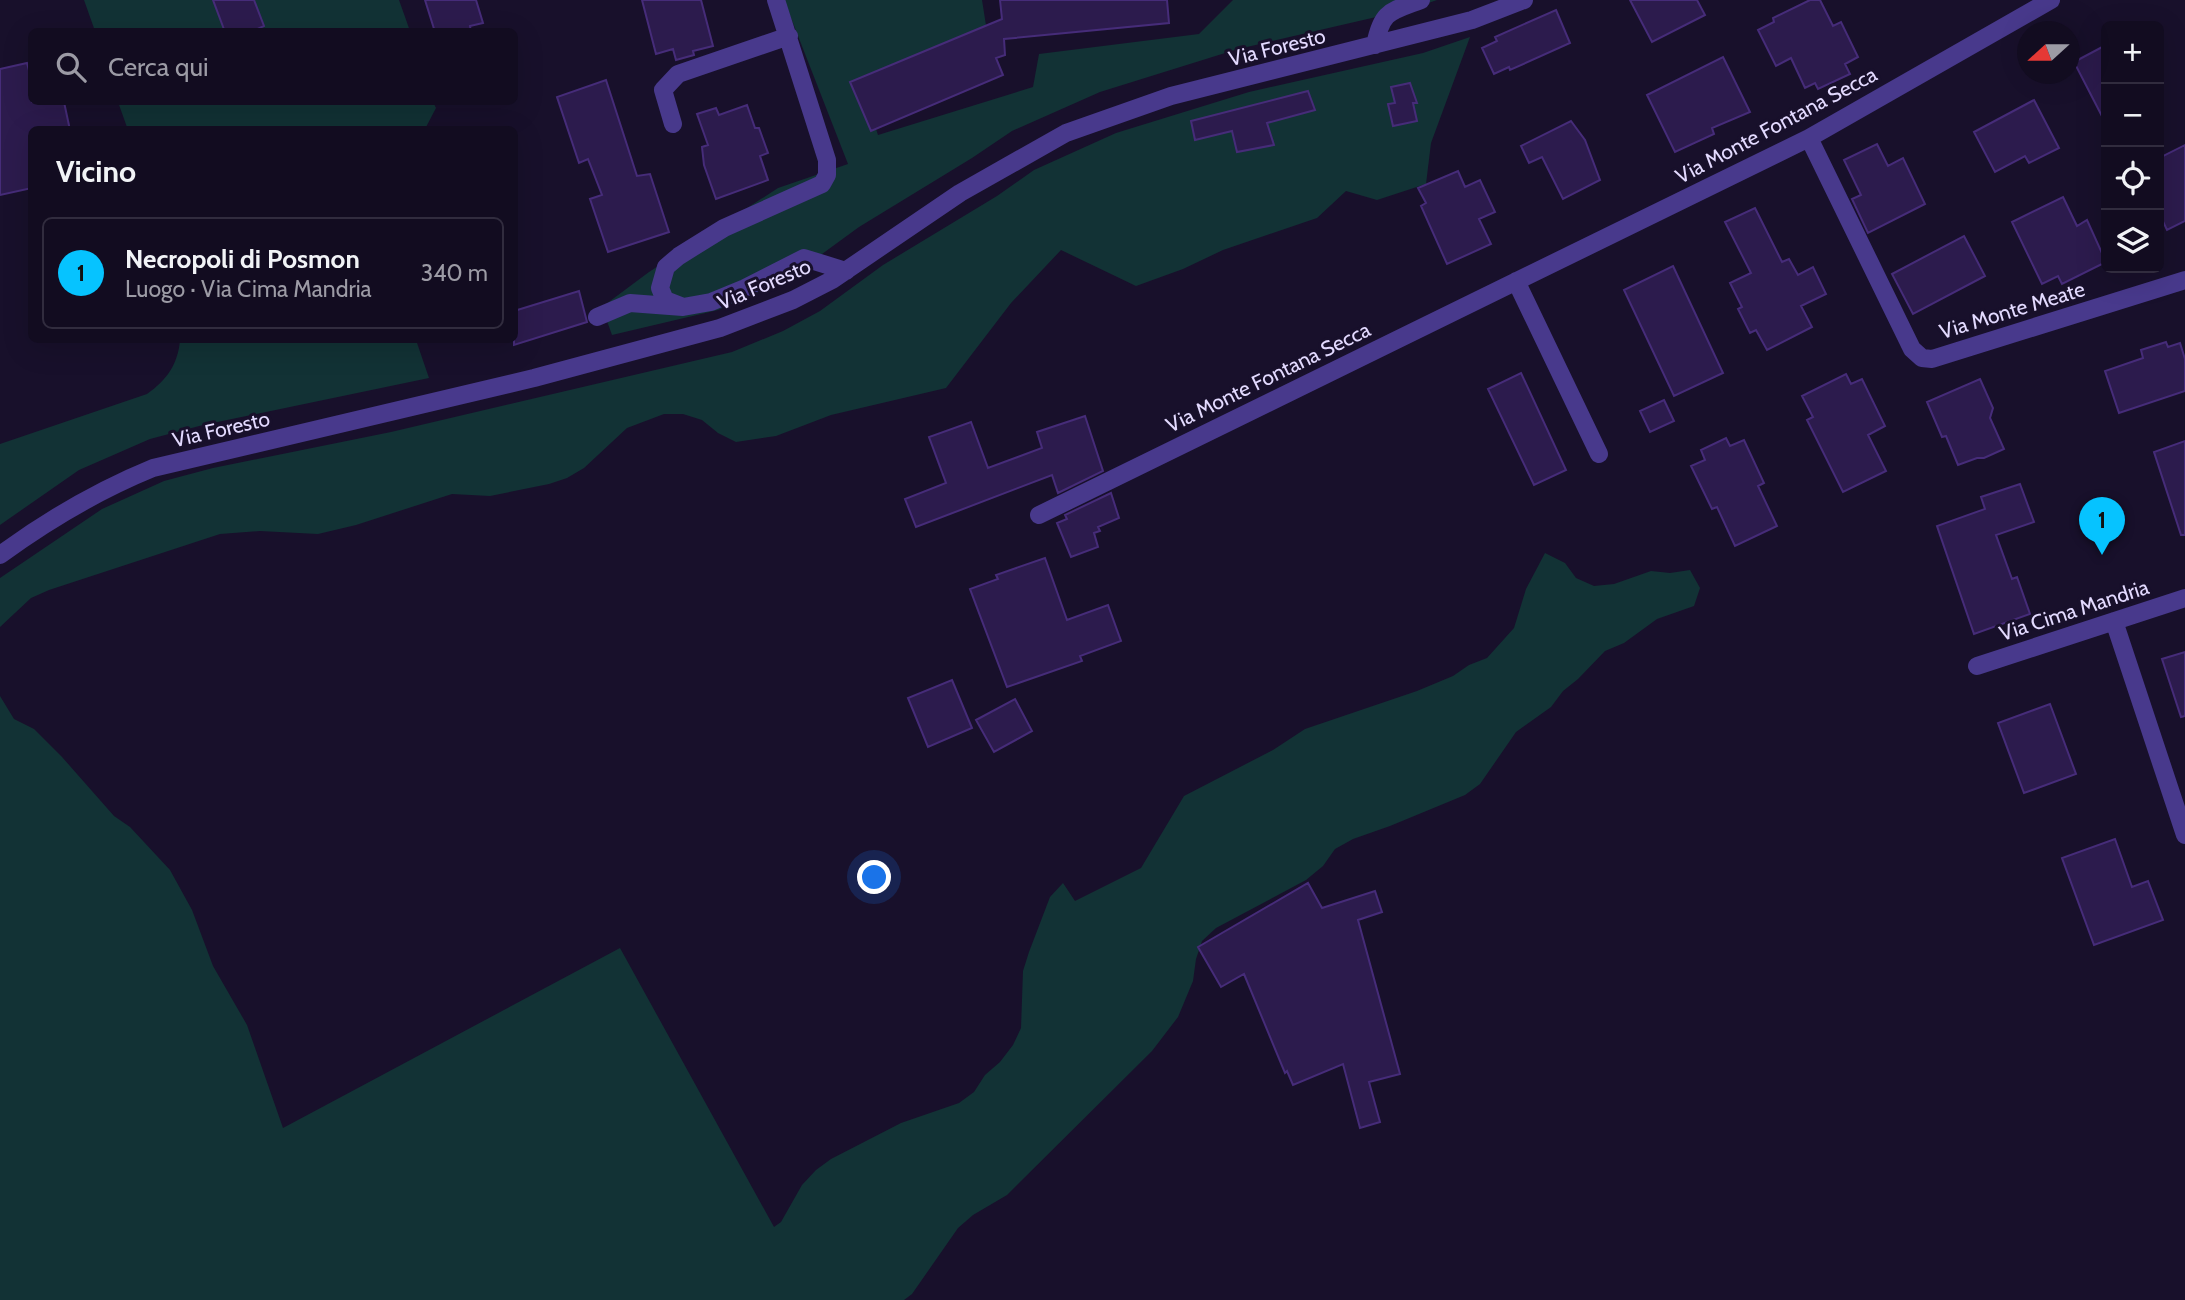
<!DOCTYPE html>
<html lang="it">
<head>
<meta charset="utf-8">
<style>
  body { margin:0; font-family:Cabin,sans-serif; background:#1b1529; color:#f1f3f6 }
  .controls { position:absolute; right:21px; top:21px; display:grid; overflow:hidden; border-radius:10px; box-shadow:0 7px 28px #0002 }
  .controls button { width:63px; height:63px; display:grid; place-items:center; padding:0; border:0; border-bottom:2px solid #312c3e; background:#120c20; color:#f1f3f6; font:35px sans-serif }
  .compass { position:absolute; left:2017px; top:21px; width:63px; height:63px; border-radius:50%; background:#120c20; box-shadow:0 7px 28px #0002; rotate:249deg }
  .you { position:absolute; left:875px; top:878px; width:24px; height:24px; margin:-18px; border:5px solid #fff; border-radius:50%; background:#1a73e8; box-shadow:0 0 0 10px #1a73e833 }
  .badge { display:grid; place-items:center; width:46px; height:46px; border-radius:50%; background:#06c3ff; color:#111; font-size:23px; font-weight:700 }
  .pin { position:absolute; translate:-50% -58px; filter:drop-shadow(0 2px 4px #0008) }
  .pin::after { content:''; position:absolute; top:37px; width:24px; height:21px; background:inherit; clip-path:polygon(0 0,100% 0,50% 100%) }
  .list { margin:0; padding:0; list-style:none }
  h2 { display:flex; justify-content:space-between; align-items:center; height:91px; margin:0; padding:0 28px; font-size:30px }
  h2 small { font-size:23px; font-weight:400; color:#9c9ba5 }
  .list li { display:grid; grid-template-columns:46px 1fr auto; gap:21px; align-items:center; box-sizing:border-box; height:112px; margin:0 14px 14px; padding:0 14px; border:2px solid #312c3e; border-radius:10px }
  .list b { display:block; font-size:26px; white-space:nowrap }
  .list p { margin:0; font-size:23px; white-space:nowrap; color:#9c9ba5 }
  .list em { font-size:23px; font-style:normal; color:#9c9ba5 }
  .icon { flex:none; width:38px; height:38px; fill:none; stroke:currentColor; stroke-width:2; stroke-linecap:round; stroke-linejoin:round }
  .map { position:relative; flex:none; width:2185px; height:1300px; overflow:hidden }
  .search { position:absolute; background:#120c20; box-shadow:0 7px 28px #0002; left:28px; top:28px; width:490px; height:77px; display:flex; align-items:center; gap:18px; box-sizing:border-box; padding:0 24px; border-radius:10px; color:#9c9ba5; font-size:26px }
  .panel { position:absolute; background:#120c20; box-shadow:0 7px 28px #0002; left:28px; top:126px; width:490px; height:217px; border-radius:10px }
  .map>svg:first-child { display:block }
  .green { fill:#123235 }
  .building { fill:#2c1b4d; stroke:#462c79; stroke-width:2 }
  .lines { fill:none; stroke-linecap:round; stroke-linejoin:round }
  .minor { stroke:#48398c; stroke-width:18 }
  .labels { text-anchor:middle; dominant-baseline:central; stroke-width:6; stroke-linejoin:round; paint-order:stroke }
  .street-label { font-size:21px; fill:#e3daff; stroke:#18102b }
</style>
</head>
<body>
<div class="map">
<svg width="2185" height="1300" viewBox="0 0 2185 1300">
  <rect width="100%" height="100%" fill="#18102b"/>
  <path class="green" d="M 84,0 L 399,0 L 410,31 L 95,31 Z
    M 784,0 L 982,0 L 988,38 L 860,82 L 878,135 L 1033,87 L 1039,54 L 1199,34 L 1233,0 L 1437,0 L 1411,9 L 1238,49 L 1100,92 L 1012,131 L 972,158 L 859,227 L 796,273 L 763,290 L 718,310 L 612,335 L 602,307 L 649,272 L 778,188 L 848,164 Z
    M 1470,37 L 1431,143 L 1426,184 L 1377,200 L 1346,191 L 1317,218 L 1223,250 L 1183,269 L 1136,286 L 1061,250 L 1011,303 L 946,388 L 831,415 L 776,436 L 736,442 L 718,433 L 702,420 L 683,414 L 664,414 L 627,428 L 584,468 L 567,478 L 549,484 L 490,496 L 452,494 L 356,525 L 318,534 L 260,531 L 220,534 L 49,590 L 31,598 L 0,627 L 0,578 L 102,509 L 164,481 L 213,468 L 391,432 L 732,352 L 783,331 L 820,311 L 883,265 L 997,196 L 1034,170 L 1116,133 L 1249,92 L 1423,53 Z
    M 118,102 L 433,102 L 436,108 L 425,129 L 128,130 Z
    M 180,340 L 416,340 L 429,378 L 203,425 L 150,439 L 79,470 L 0,525 L 0,444 L 147,394 C 167,380 178,364 180,340 Z
    M 1545,553 L 1565,563 L 1576,578 L 1594,586 L 1614,584 L 1651,571 L 1670,573 L 1690,570 L 1700,588 L 1694,606 L 1657,619 L 1624,643 L 1605,651 L 1578,679 L 1563,691 L 1551,707 L 1516,732 L 1480,784 L 1465,795 L 1390,826 L 1353,839 L 1335,849 L 1323,866 L 1306,880 L 1216,928 L 1202,941 L 1196,959 L 1193,981 L 1178,1017 L 1152,1051 L 1007,1195 L 973,1215 L 958,1228 L 912,1294 L 904,1300 L 0,1300 L 0,696 L 14,719 L 34,729 L 62,757 L 114,816 L 130,827 L 170,870 L 192,910 L 213,966 L 247,1025 L 283,1128 L 620,948 L 774,1227 L 781,1222 L 802,1185 L 816,1170 L 831,1159 L 901,1123 L 959,1103 L 974,1092 L 985,1075 L 1000,1062 L 1013,1045 L 1021,1028 L 1023,971 L 1029,952 L 1050,897 L 1063,883 L 1075,901 L 1141,868 L 1184,796 L 1273,750 L 1305,729 L 1417,691 L 1453,676 L 1469,665 L 1487,658 L 1514,628 L 1526,589 Z"/>
  <path class="building" d="M 213,0 L 254,0 L 264,26 L 251,32 L 225,32 Z
    M 425,0 L 476,0 L 483,23 L 470,26 L 471,32 L 435,32 Z
    M 642,0 L 701,0 L 713,46 L 693,51 L 694,55 L 676,60 L 673,49 L 656,54 Z
    M 1000,0 L 1167,0 L 1169,23 L 1004,39 L 1005,55 L 996,58 L 1003,75 L 871,131 L 850,82 L 1002,19 Z
    M 1630,0 L 1697,0 L 1705,15 L 1652,42 Z
    M 1810,0 L 1820,0 L 1833,26 L 1841,22 L 1858,57 L 1845,64 L 1850,74 L 1818,89 L 1815,83 L 1805,88 L 1791,58 L 1776,66 L 1758,30 L 1774,22 L 1773,18 Z
    M 1556,10 L 1570,43 L 1510,70 L 1509,67 L 1494,74 L 1482,48 L 1497,41 L 1495,37 Z
    M 2106,45 L 2106,124 L 2074,62 Z
    M 1723,57 L 1750,112 L 1712,128 L 1714,134 L 1675,152 L 1647,95 Z
    M 27,63 L 32,82 L 32,102 L 64,102 L 70,130 L 32,130 L 32,188 L 0,195 L 0,69 Z
    M 606,80 L 637,176 L 650,174 L 669,232 L 608,252 L 590,199 L 602,195 L 588,159 L 579,163 L 557,97 Z
    M 1410,83 L 1417,103 L 1413,103 L 1417,121 L 1393,126 L 1388,104 L 1395,103 L 1391,87 Z
    M 1308,91 L 1315,110 L 1267,123 L 1274,145 L 1237,152 L 1232,131 L 1195,140 L 1191,121 Z
    M 2034,100 L 2059,148 L 2029,163 L 2025,156 L 1995,172 L 1974,132 Z
    M 747,105 L 755,128 L 759,128 L 768,153 L 760,156 L 768,180 L 716,199 L 704,165 L 702,147 L 708,145 L 697,114 L 716,108 L 719,115 Z
    M 1571,121 L 1585,140 L 1600,180 L 1563,199 L 1542,157 L 1529,163 L 1521,146 Z
    M 1877,144 L 1888,166 L 1903,158 L 1925,204 L 1868,233 L 1852,199 L 1861,195 L 1844,160 Z
    M 2185,145 L 2185,221 L 2167,230 L 2159,213 L 2159,158 Z
    M 1458,171 L 1465,187 L 1480,180 L 1495,212 L 1479,219 L 1491,244 L 1447,264 L 1421,206 L 1426,203 L 1418,188 Z
    M 2063,197 L 2077,226 L 2087,220 L 2106,262 L 2062,284 L 2058,276 L 2042,284 L 2012,222 Z
    M 1755,208 L 1782,262 L 1789,259 L 1798,275 L 1813,267 L 1826,294 L 1801,306 L 1812,327 L 1767,350 L 1756,330 L 1750,333 L 1738,309 L 1742,307 L 1730,283 L 1751,273 L 1725,222 Z
    M 1964,236 L 1985,276 L 1913,314 L 1892,274 Z
    M 1673,266 L 1723,373 L 1674,396 L 1624,290 Z
    M 579,291 L 587,322 L 514,345 L 514,311 Z
    M 2166,342 L 2168,347 L 2180,343 L 2185,359 L 2185,391 L 2119,413 L 2105,371 L 2143,358 L 2141,350 Z
    M 1521,373 L 1566,470 L 1534,485 L 1488,389 Z
    M 1846,374 L 1851,384 L 1862,379 L 1885,426 L 1868,435 L 1886,471 L 1843,492 L 1807,420 L 1813,417 L 1802,396 Z
    M 1980,379 L 1993,408 L 1990,418 L 2004,449 L 1984,458 L 1977,458 L 1958,465 L 1946,436 L 1942,437 L 1927,402 Z
    M 1664,400 L 1674,421 L 1650,432 L 1640,411 Z
    M 1085,416 L 1103,471 L 1058,493 L 1052,475 L 916,527 L 905,499 L 946,483 L 929,437 L 971,422 L 988,468 L 1042,448 L 1037,432 Z
    M 1726,438 L 1730,446 L 1744,440 L 1764,483 L 1758,486 L 1777,526 L 1735,546 L 1717,507 L 1712,509 L 1691,466 L 1705,460 L 1701,450 Z
    M 2185,441 L 2185,535 L 2181,535 L 2154,452 Z
    M 2020,484 L 2034,522 L 1996,535 L 2012,579 L 2017,577 L 2030,614 L 1974,634 L 1937,526 L 1985,509 L 1981,497 Z
    M 1111,493 L 1119,518 L 1098,527 L 1100,531 L 1094,533 L 1098,547 L 1071,557 L 1057,523 L 1067,519 L 1065,515 Z
    M 1045,558 L 1067,620 L 1108,605 L 1121,641 L 1080,656 L 1082,661 L 1007,687 L 970,589 L 998,579 L 996,575 Z
    M 2185,652 L 2185,716 L 2181,717 L 2162,659 Z
    M 952,680 L 972,728 L 928,747 L 908,698 Z
    M 1015,699 L 1032,731 L 994,752 L 976,720 Z
    M 2050,704 L 2076,774 L 2024,793 L 1998,723 Z
    M 2115,839 L 2132,887 L 2148,881 L 2163,920 L 2094,945 L 2062,858 Z
    M 1308,883 L 1322,908 L 1375,891 L 1382,912 L 1358,920 L 1400,1074 L 1369,1082 L 1380,1122 L 1360,1128 L 1343,1064 L 1293,1085 L 1287,1071 L 1285,1073 L 1244,974 L 1221,987 L 1198,947 Z"/>
  <g class="lines">
    <path class="minor" d="M 1375,45 C 1382,11 1389,12 1421,0
      M 673,124 L 663,90 L 678,74 L 789,36
      M 1809,138 L 1912,349 L 1922,358 L 1932,359 L 2185,280
      M 1516,281 L 1599,454
      M 683,307 L 665,300 L 660,288 L 666,267 L 679,256 L 724,228 L 822,184 L 827,175 L 827,160 L 776,0
      M 597,317 L 630,303 L 683,307 L 711,302 L 745,288 L 804,258 L 846,271
      M 1039,515 L 1809,138 L 2051,0
      M 0,555 C 48,520 99,490 153,468 L 534,378 L 720,328 L 793,300 L 832,280 L 960,193 L 1066,133 L 1171,96 L 1472,20 L 1524,0
      M 2114,621 L 2185,835
      M 1977,666 L 2185,598"/>
  </g>
  <g class="labels">
    <g class="street-label">
      <text transform="translate(1277 47) rotate(-14)">Via Foresto</text>
      <text transform="translate(1776 125) rotate(-28)">Via Monte Fontana Secca</text>
      <text transform="translate(764 284) rotate(-23)">Via Foresto</text>
      <text transform="translate(2012 310) rotate(-17)">Via Monte Meate</text>
      <text transform="translate(1268 377) rotate(-26)">Via Monte Fontana Secca</text>
      <text transform="translate(221 429) rotate(-13)">Via Foresto</text>
      <text transform="translate(2074 610) rotate(-18)">Via Cima Mandria</text>
    </g>
  </g>
</svg>
<div class="controls">
<button>+</button>
<button>−</button>
<button><svg class="icon" aria-label="locate" viewBox="0 0 24 24"><circle cx="12" cy="12" r="6"/><path d="M12 2v4M12 18v4M2 12h4M18 12h4"/></svg></button>
<button><svg class="icon" aria-label="layers" viewBox="0 0 24 24"><path d="M12 4l9 5-9 5-9-5zM3 14l9 5 9-5"/></svg></button>
</div>
<svg class="compass" viewBox="-18 -18 36 36"><path d="M0-13l5 13h-10z" fill="#e53935"/><path d="M0 13l5-13h-10z" fill="#9c9ba5"/></svg>
<div class="you"></div>
<div class="pin badge" style="left:2102px;top:555px">1</div>
<div class="search"><svg class="icon" aria-label="search" viewBox="0 0 24 24"><circle cx="10" cy="10" r="6"/><path d="M15 15l6 6"/></svg>Cerca qui</div>
<section class="panel">
<h2>Vicino<small></small></h2>
<ul class="list">
<li><span class="badge">1</span><div><b>Necropoli di Posmon</b><p>Luogo · Via Cima Mandria</p></div><em>340 m</em></li>
</ul>
</section>
</div>
</body>
</html>
